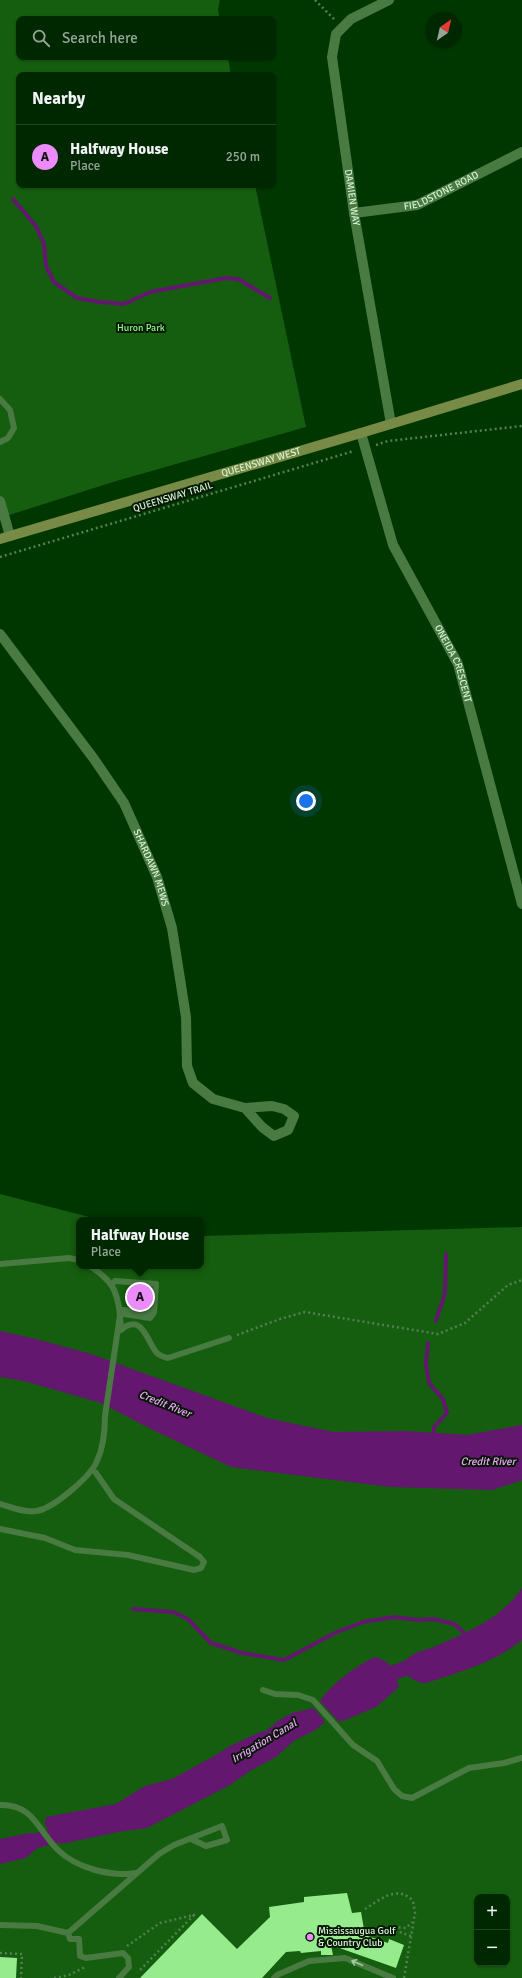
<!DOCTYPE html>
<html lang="en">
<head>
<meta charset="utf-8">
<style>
  body { margin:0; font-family:Signika,sans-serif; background:#0e340f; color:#f1f3f6 }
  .controls { position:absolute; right:12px; bottom:12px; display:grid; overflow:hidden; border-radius:8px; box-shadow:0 1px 3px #0004 }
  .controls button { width:36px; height:36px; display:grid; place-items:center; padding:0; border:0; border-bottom:1px solid #242; background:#002800; color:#f1f3f6; font:20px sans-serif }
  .compass { position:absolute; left:426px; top:12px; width:36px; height:36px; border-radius:50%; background:#002800; box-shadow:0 1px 3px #0004; rotate:34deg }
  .you { position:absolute; left:306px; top:801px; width:14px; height:14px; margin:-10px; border:3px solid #fff; border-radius:50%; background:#1a73e8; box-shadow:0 0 0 6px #1a73e833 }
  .badge { display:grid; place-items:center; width:26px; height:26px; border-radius:50%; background:#ec8cfb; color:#111; font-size:13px; font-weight:700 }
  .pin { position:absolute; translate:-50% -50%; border:2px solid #fff; box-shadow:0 1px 4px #0006 }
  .popup { position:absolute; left:76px; top:1217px; width:128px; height:52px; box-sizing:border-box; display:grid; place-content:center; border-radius:8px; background:#002800; filter:drop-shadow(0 1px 3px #0005); font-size:13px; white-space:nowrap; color:#95a699 }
  .popup b { font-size:15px; color:#f1f3f6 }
  .popup::after { content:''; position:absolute; left:50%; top:100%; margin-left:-8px; border:8px solid transparent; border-top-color:#002800 }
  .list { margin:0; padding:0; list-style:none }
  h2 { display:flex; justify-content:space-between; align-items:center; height:52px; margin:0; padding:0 16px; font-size:17px }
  h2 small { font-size:13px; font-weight:400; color:#95a699 }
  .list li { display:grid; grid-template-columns:26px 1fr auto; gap:12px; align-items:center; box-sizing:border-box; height:64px; padding:0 16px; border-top:1px solid #242 }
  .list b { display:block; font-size:15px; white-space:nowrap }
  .list p { margin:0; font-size:13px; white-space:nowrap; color:#95a699 }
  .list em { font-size:13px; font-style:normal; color:#95a699 }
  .icon { flex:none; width:22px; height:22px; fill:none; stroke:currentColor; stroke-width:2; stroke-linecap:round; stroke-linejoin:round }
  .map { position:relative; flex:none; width:522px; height:1978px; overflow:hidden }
  .search { position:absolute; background:#002800; box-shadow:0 1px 3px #0004; left:16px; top:16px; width:260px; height:44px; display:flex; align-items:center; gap:10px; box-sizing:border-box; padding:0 14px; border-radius:8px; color:#95a699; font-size:15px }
  .panel { position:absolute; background:#002800; box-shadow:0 1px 3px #0004; left:16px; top:72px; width:260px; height:116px; border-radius:8px }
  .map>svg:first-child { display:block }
  .green { fill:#155d0f; fill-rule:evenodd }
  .water { fill:#64176f }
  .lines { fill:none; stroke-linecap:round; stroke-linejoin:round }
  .stream { stroke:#64176f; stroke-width:4 }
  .canal { stroke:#64176f; stroke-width:15 }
  .building { fill:#96ec8d }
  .path { stroke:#548052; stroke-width:2.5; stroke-dasharray:2 3; stroke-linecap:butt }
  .lane { stroke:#487a42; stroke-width:6 }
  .street { stroke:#487a42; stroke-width:10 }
  .secondary { stroke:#778b46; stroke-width:10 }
  .oneway { stroke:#a5c9a1 }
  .poi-dot { fill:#ec8cfb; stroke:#041803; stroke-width:1.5 }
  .labels { text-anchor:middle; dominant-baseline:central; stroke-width:4; stroke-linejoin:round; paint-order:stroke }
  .street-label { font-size:10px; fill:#d7f3d4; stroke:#041803 }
  .park-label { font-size:10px; fill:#92fc87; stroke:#041803 }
  .poi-label { font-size:10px; fill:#d7f3d4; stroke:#041803; text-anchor:start }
  .water-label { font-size:11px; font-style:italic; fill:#f1a4fd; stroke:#041803 }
</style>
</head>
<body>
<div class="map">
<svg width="522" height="1978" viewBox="0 0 522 1978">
  <rect width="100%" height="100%" fill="#003600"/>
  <path class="green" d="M 0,0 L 220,0 L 218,10 L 220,19 L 19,19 L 19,57 L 228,57 L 231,75 L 19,75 L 19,185 L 255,185 L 306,427 L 113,482 L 0,518 Z
    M 0,1194 L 101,1220 L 79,1220 L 79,1266 L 201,1266 L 201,1236 L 522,1227 L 522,1978 L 0,1978 ZM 477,1897 L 507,1897 L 507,1963 L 477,1963 Z"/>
  <path class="water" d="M 0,1331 L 32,1338 L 91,1354 L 267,1418 L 333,1432 L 406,1431 L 467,1435 L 522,1425 L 522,1480 L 492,1490 L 390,1487 L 231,1467 L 155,1431 L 101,1403 L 24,1381 L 0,1377 Z
    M 522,1588 L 522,1640 C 494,1663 460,1672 426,1683 C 415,1684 395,1670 408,1658 C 415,1651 427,1650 436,1646 C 469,1631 501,1619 522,1588 Z
    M 374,1657 C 391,1660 395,1672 399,1687 L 376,1707 L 343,1721 L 338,1721 L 320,1701 C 333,1682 354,1668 374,1657 Z
    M 314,1708 L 325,1722 L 314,1731 L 295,1740 L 276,1757 L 250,1771 L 230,1785 L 147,1828 L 118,1832 L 61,1844 L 45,1825 L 46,1817 L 116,1804 L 145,1786 L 172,1779 L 216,1755 L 230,1746 L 260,1732 L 266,1731 L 279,1720 L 292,1713 Z
    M 29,1833 L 39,1835 L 43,1843 L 26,1858 L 0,1864 L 0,1839 Z"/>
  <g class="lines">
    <path class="stream" d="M 13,199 L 36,226 L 44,244 L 46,266 L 54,282 L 77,298 L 100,302 L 124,304 L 150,292 L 226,278 L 238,279 L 270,298
      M 436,1321 L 445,1293 L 446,1254
      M 428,1343 L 426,1364 L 429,1383 L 443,1399 L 447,1413 L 434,1427 L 434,1437
      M 133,1609 L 173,1612 L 188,1619 L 211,1643 L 242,1653 L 284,1660 L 335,1633 L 363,1622 L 394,1617 L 418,1620 L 434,1619 L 454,1624 L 468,1636"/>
    <path class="canal" d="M 376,1679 L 423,1662
      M 0,1850 L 73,1831"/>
  </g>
  <path class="building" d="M 129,1287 L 151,1288 L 150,1307 L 127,1306 Z
    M 347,1893 L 352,1913 L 361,1912 L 365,1935 L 388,1943 L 389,1939 L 404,1945 L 396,1968 L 331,1945 L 333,1955 L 321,1955 L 321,1951 L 301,1953 L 300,1951 L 286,1952 L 262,1978 L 140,1978 L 202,1914 L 237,1949 L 270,1917 L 269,1907 L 304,1902 L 304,1897 Z
    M 0,1957 L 17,1958 L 16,1978 L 0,1978 Z"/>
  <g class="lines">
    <path class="path" d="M 315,0 L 334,19
      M 376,445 L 388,441 L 522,426
      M 0,557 L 354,451
      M 237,1335 L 280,1319 L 305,1312 L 438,1334 L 465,1323 L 508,1285 L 522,1280
      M 365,1909 C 380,1900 397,1884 413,1901 L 415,1913 L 404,1978
      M 411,1936 L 391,1929 L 392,1927 L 406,1928 L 412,1922
      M 127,1946 L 160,1923 L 194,1915 L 138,1972
      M 0,1953 L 22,1954 L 21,1978
      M 54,1978 L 69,1975 L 85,1967"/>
    <path class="lane" d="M 0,399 L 10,410 L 14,428 L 8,438 L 0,442
      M 0,1264 L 69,1258 L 79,1260
      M 90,1266 C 112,1281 117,1289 120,1315
      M 112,1284 L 115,1281 L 156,1284 L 154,1312 L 123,1310 L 124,1314 L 150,1318 L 153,1314
      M 0,1504 C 11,1507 24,1513 36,1511 C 53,1509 91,1476 97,1461 C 103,1448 105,1430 105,1416 L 120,1315 L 121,1330 C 142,1312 147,1341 156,1352 C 159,1356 164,1357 168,1358 L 229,1338
      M 0,1529 L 45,1538 L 75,1550 L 128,1555 L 194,1570 L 201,1568 L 204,1562 L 200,1557 L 114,1499 L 96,1473
      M 263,1690 L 275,1694 L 298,1695 L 313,1700 L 353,1745 L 377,1761 L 394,1789 L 402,1796 L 412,1798 L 469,1768 L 504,1763 L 522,1758
      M 0,1805 C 34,1804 38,1831 58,1850 C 76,1868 111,1877 136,1873
      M 0,1925 L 37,1926 L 68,1933
      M 119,1978 L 129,1967 L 128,1958 L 123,1953 L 86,1958 L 80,1956 L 79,1939 L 70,1939 L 68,1933 L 159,1854 L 174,1845 L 222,1826 L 227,1840 L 206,1846 L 193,1840
      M 274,1978 L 277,1975 L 309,1961 L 345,1958 L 393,1978"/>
    <g class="street">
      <path id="s1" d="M 389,0 L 351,19 L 336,34 L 332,57 L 354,213 L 391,424"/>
      <path id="s2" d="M 354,213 L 417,205 L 522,152"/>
      <path id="s3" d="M 361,433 L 393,545 L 458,664 L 522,904"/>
      <path d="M 0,501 L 10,536"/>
      <path id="s4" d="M 0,634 L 94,759 L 124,803 L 157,877 L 172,928 L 186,1017 L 187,1066 L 193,1083 L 213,1099 L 245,1108 L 272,1106 L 284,1109 L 294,1116 L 288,1130 L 274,1136 L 262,1127 L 245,1108"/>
    </g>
    <path class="secondary" id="s5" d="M 0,539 L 361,433 L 522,384"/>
  </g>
  <defs><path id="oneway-shaft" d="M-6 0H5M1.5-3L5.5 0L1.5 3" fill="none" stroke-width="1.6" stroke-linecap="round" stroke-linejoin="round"/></defs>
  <use class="oneway" href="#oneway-shaft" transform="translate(357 1963) rotate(-157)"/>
  <circle class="poi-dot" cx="310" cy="1937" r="4"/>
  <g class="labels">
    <g class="street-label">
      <text stroke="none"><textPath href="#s2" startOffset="91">FIELDSTONE ROAD</textPath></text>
      <text stroke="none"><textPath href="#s1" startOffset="229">DAMIEN WAY</textPath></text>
      <text stroke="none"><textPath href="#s5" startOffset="272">QUEENSWAY WEST</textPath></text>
      <text transform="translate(173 497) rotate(-17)">QUEENSWAY TRAIL</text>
      <text stroke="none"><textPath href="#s3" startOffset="250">ONEIDA CRESCENT</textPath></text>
      <text stroke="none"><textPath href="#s4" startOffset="280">SHARDAWN MEWS</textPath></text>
    </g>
    <g class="park-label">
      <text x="141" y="328">Huron Park</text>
    </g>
    <g class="poi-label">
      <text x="318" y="1931">Mississaugua Golf<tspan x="318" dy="12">&amp; Country Club</tspan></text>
    </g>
    <g class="water-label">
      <text transform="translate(165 1404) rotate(22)">Credit River</text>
      <text x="488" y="1461">Credit River</text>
      <text transform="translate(264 1741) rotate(-31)">Irrigation Canal</text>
    </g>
  </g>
</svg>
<div class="controls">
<button>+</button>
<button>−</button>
</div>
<svg class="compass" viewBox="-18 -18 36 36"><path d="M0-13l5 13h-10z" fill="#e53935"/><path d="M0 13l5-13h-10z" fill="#95a699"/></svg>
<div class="you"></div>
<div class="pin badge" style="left:140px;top:1297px">A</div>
<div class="popup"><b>Halfway House</b>Place</div>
<div class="search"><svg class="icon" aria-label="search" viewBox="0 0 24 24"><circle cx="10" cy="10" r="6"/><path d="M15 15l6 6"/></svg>Search here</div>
<section class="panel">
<h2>Nearby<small></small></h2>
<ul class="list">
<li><span class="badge">A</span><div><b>Halfway House</b><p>Place</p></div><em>250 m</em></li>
</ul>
</section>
</div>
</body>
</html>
